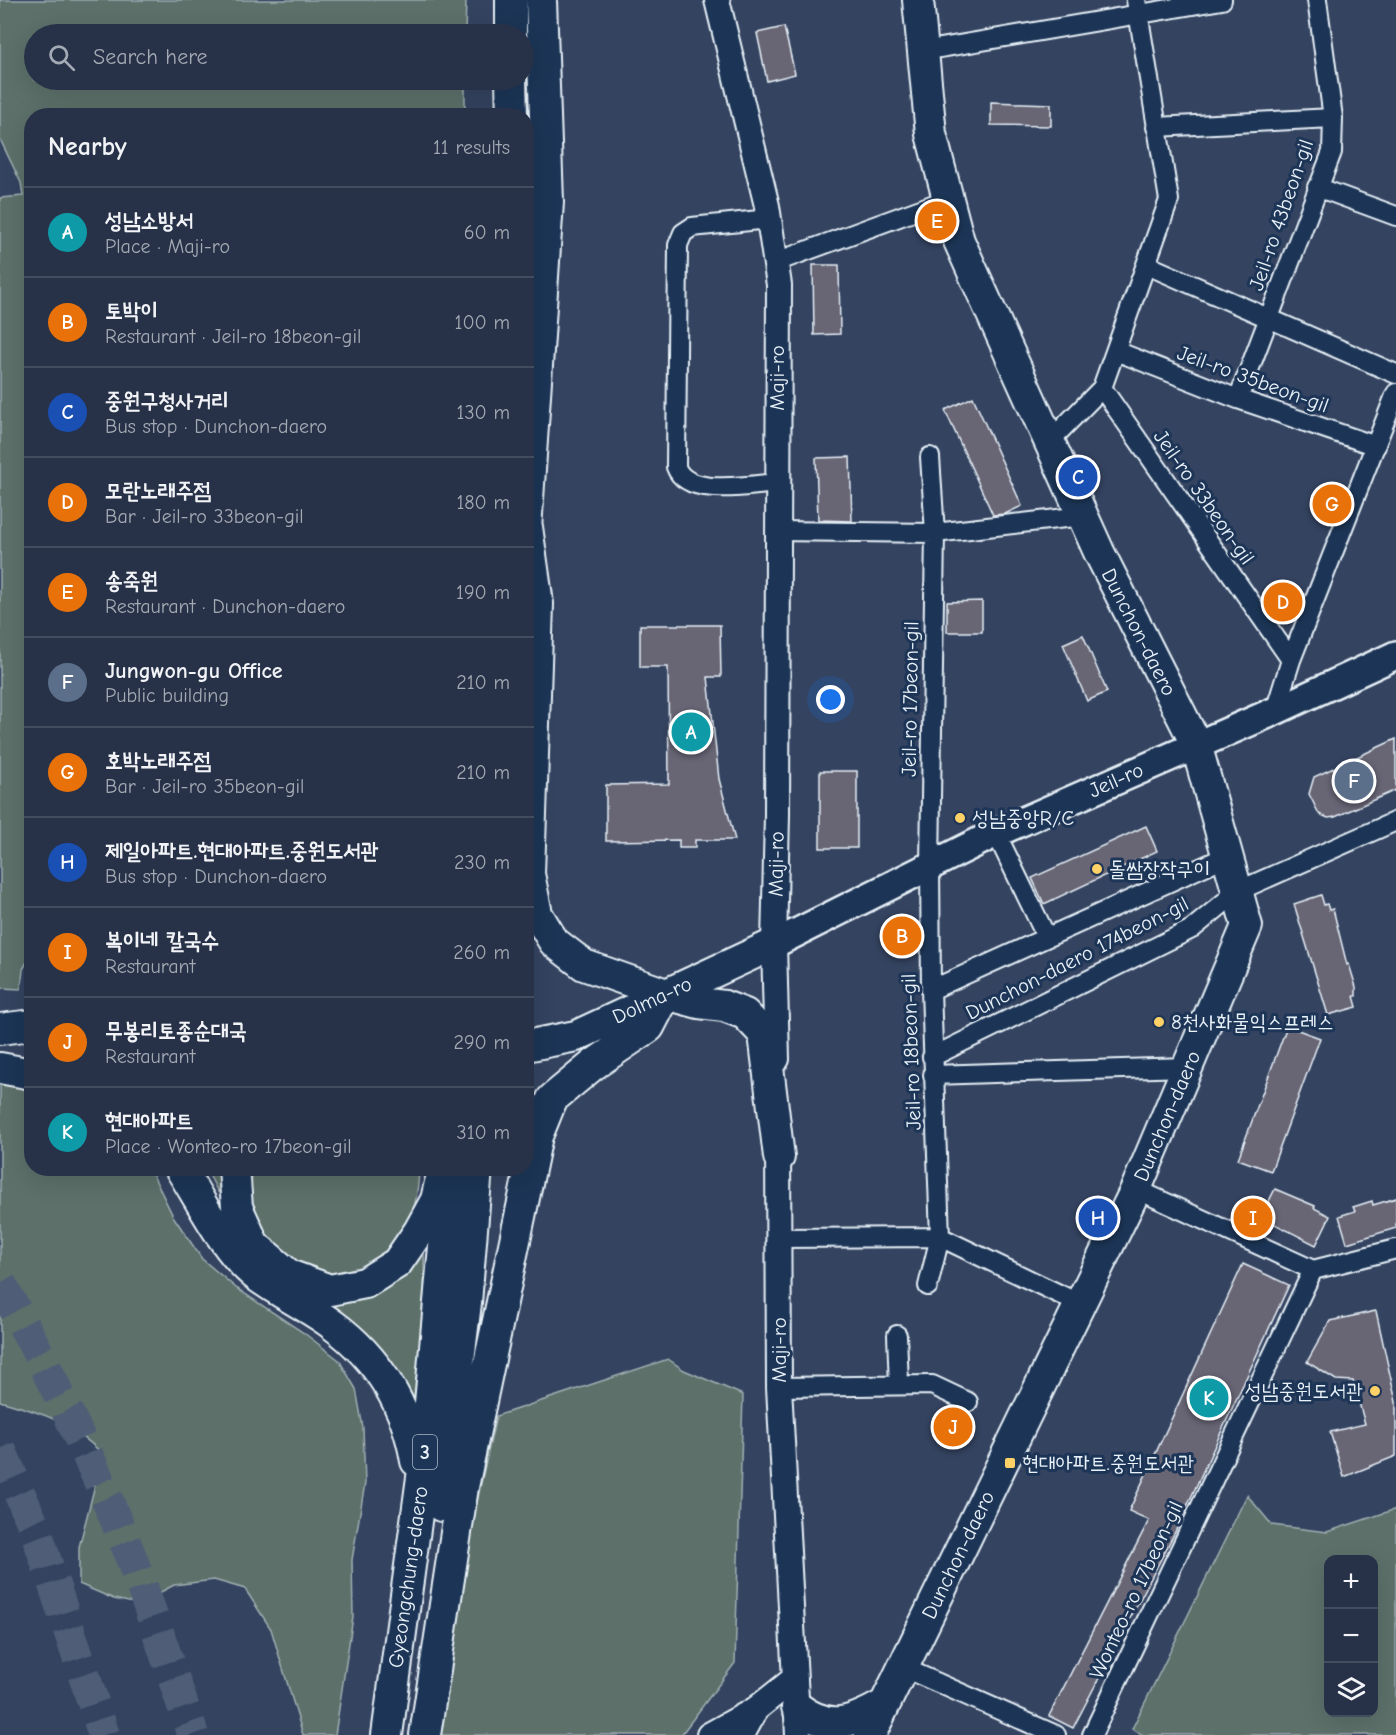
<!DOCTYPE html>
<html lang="en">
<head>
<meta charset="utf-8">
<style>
  body { margin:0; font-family:"Comic Neue","Poor Story",sans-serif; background:#333e52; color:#f1f3f6 }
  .controls { position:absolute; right:18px; bottom:18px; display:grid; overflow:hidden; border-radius:12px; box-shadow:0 6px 24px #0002 }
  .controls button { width:54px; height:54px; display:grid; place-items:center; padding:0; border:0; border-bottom:2px solid #434d60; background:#273248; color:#f1f3f6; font:30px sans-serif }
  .you { position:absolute; left:831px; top:700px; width:21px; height:21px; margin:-15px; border:4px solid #fff; border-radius:50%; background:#1a73e8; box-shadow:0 0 0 9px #1a73e833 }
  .badge { display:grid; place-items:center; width:39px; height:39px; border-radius:50%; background:#95b2f1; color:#fff; font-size:20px; font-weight:700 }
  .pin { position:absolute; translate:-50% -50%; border:3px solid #fff; box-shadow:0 2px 6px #0006 }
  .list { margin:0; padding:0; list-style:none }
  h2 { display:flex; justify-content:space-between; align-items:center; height:78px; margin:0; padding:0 24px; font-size:26px }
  h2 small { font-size:20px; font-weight:400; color:#a4aab4 }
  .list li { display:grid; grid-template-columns:39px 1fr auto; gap:18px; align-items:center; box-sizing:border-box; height:90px; padding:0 24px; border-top:2px solid #434d60 }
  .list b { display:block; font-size:22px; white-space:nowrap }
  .list p { margin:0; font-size:20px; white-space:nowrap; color:#a4aab4 }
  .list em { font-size:20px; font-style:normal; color:#a4aab4 }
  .icon { flex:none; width:33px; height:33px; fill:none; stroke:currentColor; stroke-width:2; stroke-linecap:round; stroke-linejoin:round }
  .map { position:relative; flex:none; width:1396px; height:1735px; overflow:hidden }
  .search { position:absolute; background:#273248; box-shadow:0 6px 24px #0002; left:24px; top:24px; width:510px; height:66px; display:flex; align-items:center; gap:15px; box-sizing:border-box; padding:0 21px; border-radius:33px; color:#a4aab4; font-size:22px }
  .panel { position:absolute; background:#273248; box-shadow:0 6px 24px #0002; left:24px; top:108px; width:510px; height:1068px; border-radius:24px }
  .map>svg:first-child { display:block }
  .green { fill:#5d706b; stroke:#a2b0b2; stroke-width:1.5; fill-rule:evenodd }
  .building { fill:#686574; stroke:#e8f1f8; stroke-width:1.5 }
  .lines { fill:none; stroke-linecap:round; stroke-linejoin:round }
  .trunk-tunnel { stroke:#4f5d77; stroke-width:32; stroke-dasharray:32 16; stroke-linecap:butt }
  .minor-casing { stroke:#e8f1f8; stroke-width:22 }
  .tertiary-casing { stroke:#e8f1f8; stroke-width:28 }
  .secondary-casing { stroke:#e8f1f8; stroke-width:32 }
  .primary-casing { stroke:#e8f1f8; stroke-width:34 }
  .minor { stroke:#1d3557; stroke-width:18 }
  .tertiary { stroke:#1d3557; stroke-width:24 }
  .secondary { stroke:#1d3557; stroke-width:27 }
  .primary { stroke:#1d3557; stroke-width:30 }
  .poi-dot { fill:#ffd166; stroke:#1d3557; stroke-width:2 }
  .labels { text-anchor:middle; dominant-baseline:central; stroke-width:6; stroke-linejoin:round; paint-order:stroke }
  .shield { fill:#1d3557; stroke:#abb9c8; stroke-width:1.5 }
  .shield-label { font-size:20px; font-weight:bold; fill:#e8f1f8 }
  .street-label { font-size:21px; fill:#e8f1f8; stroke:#1d3557 }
  .poi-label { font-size:21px; fill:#e8f1f8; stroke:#1d3557; text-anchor:start }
</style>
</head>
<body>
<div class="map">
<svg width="1396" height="1735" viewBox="0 0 1396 1735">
  <rect width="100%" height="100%" fill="#344360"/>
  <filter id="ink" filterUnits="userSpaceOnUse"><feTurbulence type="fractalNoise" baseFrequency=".0167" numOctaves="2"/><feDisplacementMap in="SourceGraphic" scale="12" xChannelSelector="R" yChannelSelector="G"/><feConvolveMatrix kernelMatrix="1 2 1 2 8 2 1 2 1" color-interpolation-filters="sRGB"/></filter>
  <g filter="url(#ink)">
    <path class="green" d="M 0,0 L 466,0 L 465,34 L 34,34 L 34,80 L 465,80 L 465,115 L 32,116 L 32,954 L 23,969 L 21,989 L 0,988 L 0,198 L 23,196 L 21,183 L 0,139 Z
      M 0,1080 L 31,1083 L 32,1168 L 150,1169 L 173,1216 L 202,1259 L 236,1288 L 304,1333 L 339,1360 L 356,1389 L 363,1428 L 365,1483 L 352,1560 L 353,1617 L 335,1735 L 303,1735 L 271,1629 L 245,1589 L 214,1580 L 174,1585 L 138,1604 L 114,1599 L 79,1584 L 79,1547 L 103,1454 C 68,1421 46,1414 0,1401 Z
      M 206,1169 L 221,1169 L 218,1192 Z
      M 252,1169 L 419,1169 C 418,1199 412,1230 391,1254 C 374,1275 319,1282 296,1267 C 276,1255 261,1232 253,1210 C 249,1198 252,1181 252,1169 Z
      M 424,1245 L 425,1344 L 418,1429 L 298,1293 Z
      M 668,1359 L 684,1370 L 743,1395 L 735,1663 L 681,1735 L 433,1735 L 463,1565 L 496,1416 Z
      M 1247,1495 L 1272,1525 L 1327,1532 L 1396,1509 L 1396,1735 L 1143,1735 L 1132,1729 ZM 1328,1560 L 1374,1560 L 1374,1712 L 1328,1712 Z"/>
    <path class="building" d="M 784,27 L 795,74 L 767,81 L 757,33 Z
      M 991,102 L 1051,104 L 1051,126 L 991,125 Z
      M 813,265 L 839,265 L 840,334 L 814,335 Z
      M 973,397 L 1022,506 L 1005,514 L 993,515 L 945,410 Z
      M 850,457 L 852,521 L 818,520 L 816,458 Z
      M 982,601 L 982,632 L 947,632 L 947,602 Z
      M 640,625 L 720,625 L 721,677 L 708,677 L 719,779 L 735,840 L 695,840 L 695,848 L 679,848 L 679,840 L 606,841 L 606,785 L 669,784 L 668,667 L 640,667 Z
      M 1083,635 L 1107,692 L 1087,701 L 1063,644 Z
      M 1396,739 L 1396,790 L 1335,817 L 1328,818 L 1319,814 L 1309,794 L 1314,777 Z
      M 820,771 L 857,771 L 857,848 L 820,848 Z
      M 1146,826 L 1157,851 L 1044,904 L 1032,878 Z
      M 1321,895 L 1324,905 L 1327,904 L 1329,910 L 1333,909 L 1347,965 L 1349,964 L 1356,987 L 1356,996 L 1354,996 L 1357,1007 L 1328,1015 L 1294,904 Z
      M 1287,1026 L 1320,1038 L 1271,1171 L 1238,1159 Z
      M 1275,1189 L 1315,1206 L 1314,1208 L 1330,1216 L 1316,1245 L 1261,1217 Z
      M 1396,1198 L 1396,1228 L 1347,1243 L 1339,1216 L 1355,1211 L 1353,1207 L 1372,1201 L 1373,1205 Z
      M 1243,1264 L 1289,1285 L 1175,1532 L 1073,1728 L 1049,1716 L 1149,1520 L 1129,1511 Z
      M 1376,1311 L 1396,1402 L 1396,1456 L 1344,1477 L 1330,1432 L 1365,1424 L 1353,1381 L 1336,1380 L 1307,1362 L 1330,1321 Z"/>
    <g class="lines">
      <path class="trunk-tunnel" d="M 0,1283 C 47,1365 87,1450 123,1537 C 149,1602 170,1669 193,1735
        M 0,1449 L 36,1531 L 104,1735"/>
      <g class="minor-casing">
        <path id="minor" d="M 923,51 L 1222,0
          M 1156,127 L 1333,118
          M 1317,187 L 1396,216
          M 769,219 L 692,227 L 683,233 L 678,245 L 676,467 C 687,498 750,485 777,483
          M 776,262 L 948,199
          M 1147,265 L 1396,374
          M 1116,351 L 1238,399 L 1376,446
          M 1102,388 L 1291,660
          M 1238,399 L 1332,152 L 1333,118 L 1317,0
          M 1048,443 L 1102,388 L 1169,200 L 1136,0
          M 776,531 L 935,533 L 1083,516
          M 1275,711 L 1291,660 L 1396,393
          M 996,833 L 1046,936
          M 931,990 L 1229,855
          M 932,1057 L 1192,929 L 1238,891 L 1396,821
          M 933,1075 L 1187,1067
          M 1136,1189 L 1313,1270 L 1396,1249
          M 780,1238 L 940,1237 L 1080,1304
          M 928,1286 L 940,1237 L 931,990 L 930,865 L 935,533 L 930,457
          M 897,1335 L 899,1385
          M 779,1387 L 932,1385 L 968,1402
          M 904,1668 L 1056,1735
          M 1092,1735 L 1313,1270"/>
      </g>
      <g class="tertiary-casing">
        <path id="tertiary" d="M 717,0 L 767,206 L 779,285 L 777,815 L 774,944 L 777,1059
          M 778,1138 L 779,1387 L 798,1735
          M 709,1735 L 756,1709
          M 742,1735 L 756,1709 L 795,1678"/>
      </g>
      <g class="secondary-casing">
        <path id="secondary" d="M 774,944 L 996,833 L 1275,711 L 1396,655"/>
      </g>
      <g class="primary-casing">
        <path id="primary" d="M 511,0 L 511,34
          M 511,80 L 512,116
          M 527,527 L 538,604 L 529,874 L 537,914 L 554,942 L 584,965 L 666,994 L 699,1003 L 724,1006 L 745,1014 L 764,1034 L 779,1157
          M 526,529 L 548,202 L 541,0
          M 0,1029 L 32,1025
          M 526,1046 L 576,1036 L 774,944
          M 0,1068 L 32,1074
          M 180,1168 C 202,1202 222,1246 253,1273 C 278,1293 308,1306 333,1325 C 378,1358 407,1406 416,1461
          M 234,1168 L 237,1207 L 254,1245 L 289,1275 L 330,1290 L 365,1283 L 397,1263 L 419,1231 L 436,1200 L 440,1183
          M 441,1506 L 466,1303 L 477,1168
          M 797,1707 C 829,1732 852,1723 885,1704
          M 387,1735 L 426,1448 L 451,1168
          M 425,1735 L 463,1487 L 537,1136 L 552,1099 L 593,1065 L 649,1027 L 666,994
          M 870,1735 L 1136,1189 L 1247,926 L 1196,744 L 1099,552 L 959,241 L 931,134 L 918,0"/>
      </g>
      <use href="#minor" class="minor"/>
      <use href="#tertiary" class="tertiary"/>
      <use href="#secondary" class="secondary"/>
      <use href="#primary" class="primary"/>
    </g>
  </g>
  <g class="poi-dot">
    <circle cx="960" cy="818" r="6"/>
    <circle cx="1097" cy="869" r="6"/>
    <circle cx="1159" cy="1022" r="6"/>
    <circle cx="1375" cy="1391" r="6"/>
    <rect x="1004" y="1457" width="12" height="12" rx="3"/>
  </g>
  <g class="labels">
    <rect class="shield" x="413" y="1435" width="24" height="34" rx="4.5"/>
    <g class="shield-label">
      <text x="425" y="1452">3</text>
    </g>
    <g class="street-label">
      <text transform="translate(1281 215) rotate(-71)">Jeil-ro 43beon-gil</text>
      <text transform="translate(777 378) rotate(-90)">Maji-ro</text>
      <text transform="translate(1253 379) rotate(20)">Jeil-ro 35beon-gil</text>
      <text transform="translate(1204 497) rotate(55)">Jeil-ro 33beon-gil</text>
      <text transform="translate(1139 632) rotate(63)">Dunchon-daero</text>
      <text transform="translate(910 699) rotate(-89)">Jeil-ro 17beon-gil</text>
      <text transform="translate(1116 780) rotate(-24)">Jeil-ro</text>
      <text transform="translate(776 864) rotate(-89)">Maji-ro</text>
      <text transform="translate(1077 958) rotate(-27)">Dunchon-daero 174beon-gil</text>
      <text transform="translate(652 1000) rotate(-25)">Dolma-ro</text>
      <text transform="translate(911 1052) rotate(-92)">Jeil-ro 18beon-gil</text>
      <text transform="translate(1167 1116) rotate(-67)">Dunchon-daero</text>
      <text transform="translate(779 1350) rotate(-90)">Maji-ro</text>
      <text transform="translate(958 1555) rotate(-64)">Dunchon-daero</text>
      <text transform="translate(408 1577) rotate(-82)">Gyeongchung-daero</text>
      <text transform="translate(1136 1590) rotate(-65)">Wonteo-ro 17beon-gil</text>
    </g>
    <g class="poi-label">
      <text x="972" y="818">성남중앙R/C</text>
      <text x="1109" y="869">돌쌈장작구이</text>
      <text x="1171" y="1022">8천사화물익스프레스</text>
      <text x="1363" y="1391" text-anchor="end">성남중원도서관</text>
      <text x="1022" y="1463">현대아파트.중원도서관</text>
    </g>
  </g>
</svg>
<div class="controls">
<button>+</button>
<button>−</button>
<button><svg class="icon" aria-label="layers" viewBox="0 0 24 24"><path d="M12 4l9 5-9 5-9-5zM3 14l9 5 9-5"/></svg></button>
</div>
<div class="you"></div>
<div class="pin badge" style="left:691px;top:732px;background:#0f9aa8">A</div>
<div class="pin badge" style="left:902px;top:936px;background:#e8710a">B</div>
<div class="pin badge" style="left:1078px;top:477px;background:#1a4fb4">C</div>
<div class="pin badge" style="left:1283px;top:602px;background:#e8710a">D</div>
<div class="pin badge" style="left:937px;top:221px;background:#e8710a">E</div>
<div class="pin badge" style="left:1354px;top:781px;background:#5c6f8a">F</div>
<div class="pin badge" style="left:1332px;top:504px;background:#e8710a">G</div>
<div class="pin badge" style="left:1098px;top:1218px;background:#1a4fb4">H</div>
<div class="pin badge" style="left:1253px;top:1218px;background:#e8710a">I</div>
<div class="pin badge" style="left:953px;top:1427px;background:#e8710a">J</div>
<div class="pin badge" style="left:1209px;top:1398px;background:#0f9aa8">K</div>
<div class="search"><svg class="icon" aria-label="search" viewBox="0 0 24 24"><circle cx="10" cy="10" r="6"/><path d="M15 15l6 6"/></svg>Search here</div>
<section class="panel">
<h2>Nearby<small>11 results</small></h2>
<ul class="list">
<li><span class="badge" style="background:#0f9aa8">A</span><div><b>성남소방서</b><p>Place · Maji-ro</p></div><em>60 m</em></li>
<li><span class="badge" style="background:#e8710a">B</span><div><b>토박이</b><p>Restaurant · Jeil-ro 18beon-gil</p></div><em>100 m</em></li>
<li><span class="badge" style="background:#1a4fb4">C</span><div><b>중원구청사거리</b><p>Bus stop · Dunchon-daero</p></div><em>130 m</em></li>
<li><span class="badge" style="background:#e8710a">D</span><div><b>모란노래주점</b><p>Bar · Jeil-ro 33beon-gil</p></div><em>180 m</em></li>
<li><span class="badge" style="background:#e8710a">E</span><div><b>송죽원</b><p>Restaurant · Dunchon-daero</p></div><em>190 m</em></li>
<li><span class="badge" style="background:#5c6f8a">F</span><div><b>Jungwon-gu Office</b><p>Public building</p></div><em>210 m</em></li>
<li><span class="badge" style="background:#e8710a">G</span><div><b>호박노래주점</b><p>Bar · Jeil-ro 35beon-gil</p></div><em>210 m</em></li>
<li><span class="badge" style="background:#1a4fb4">H</span><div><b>제일아파트.현대아파트.중원도서관</b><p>Bus stop · Dunchon-daero</p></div><em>230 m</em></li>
<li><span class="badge" style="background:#e8710a">I</span><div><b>복이네 칼국수</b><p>Restaurant</p></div><em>260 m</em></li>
<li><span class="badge" style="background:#e8710a">J</span><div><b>무봉리토종순대국</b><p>Restaurant</p></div><em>290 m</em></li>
<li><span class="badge" style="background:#0f9aa8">K</span><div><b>현대아파트</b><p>Place · Wonteo-ro 17beon-gil</p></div><em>310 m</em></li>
</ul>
</section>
</div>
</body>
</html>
